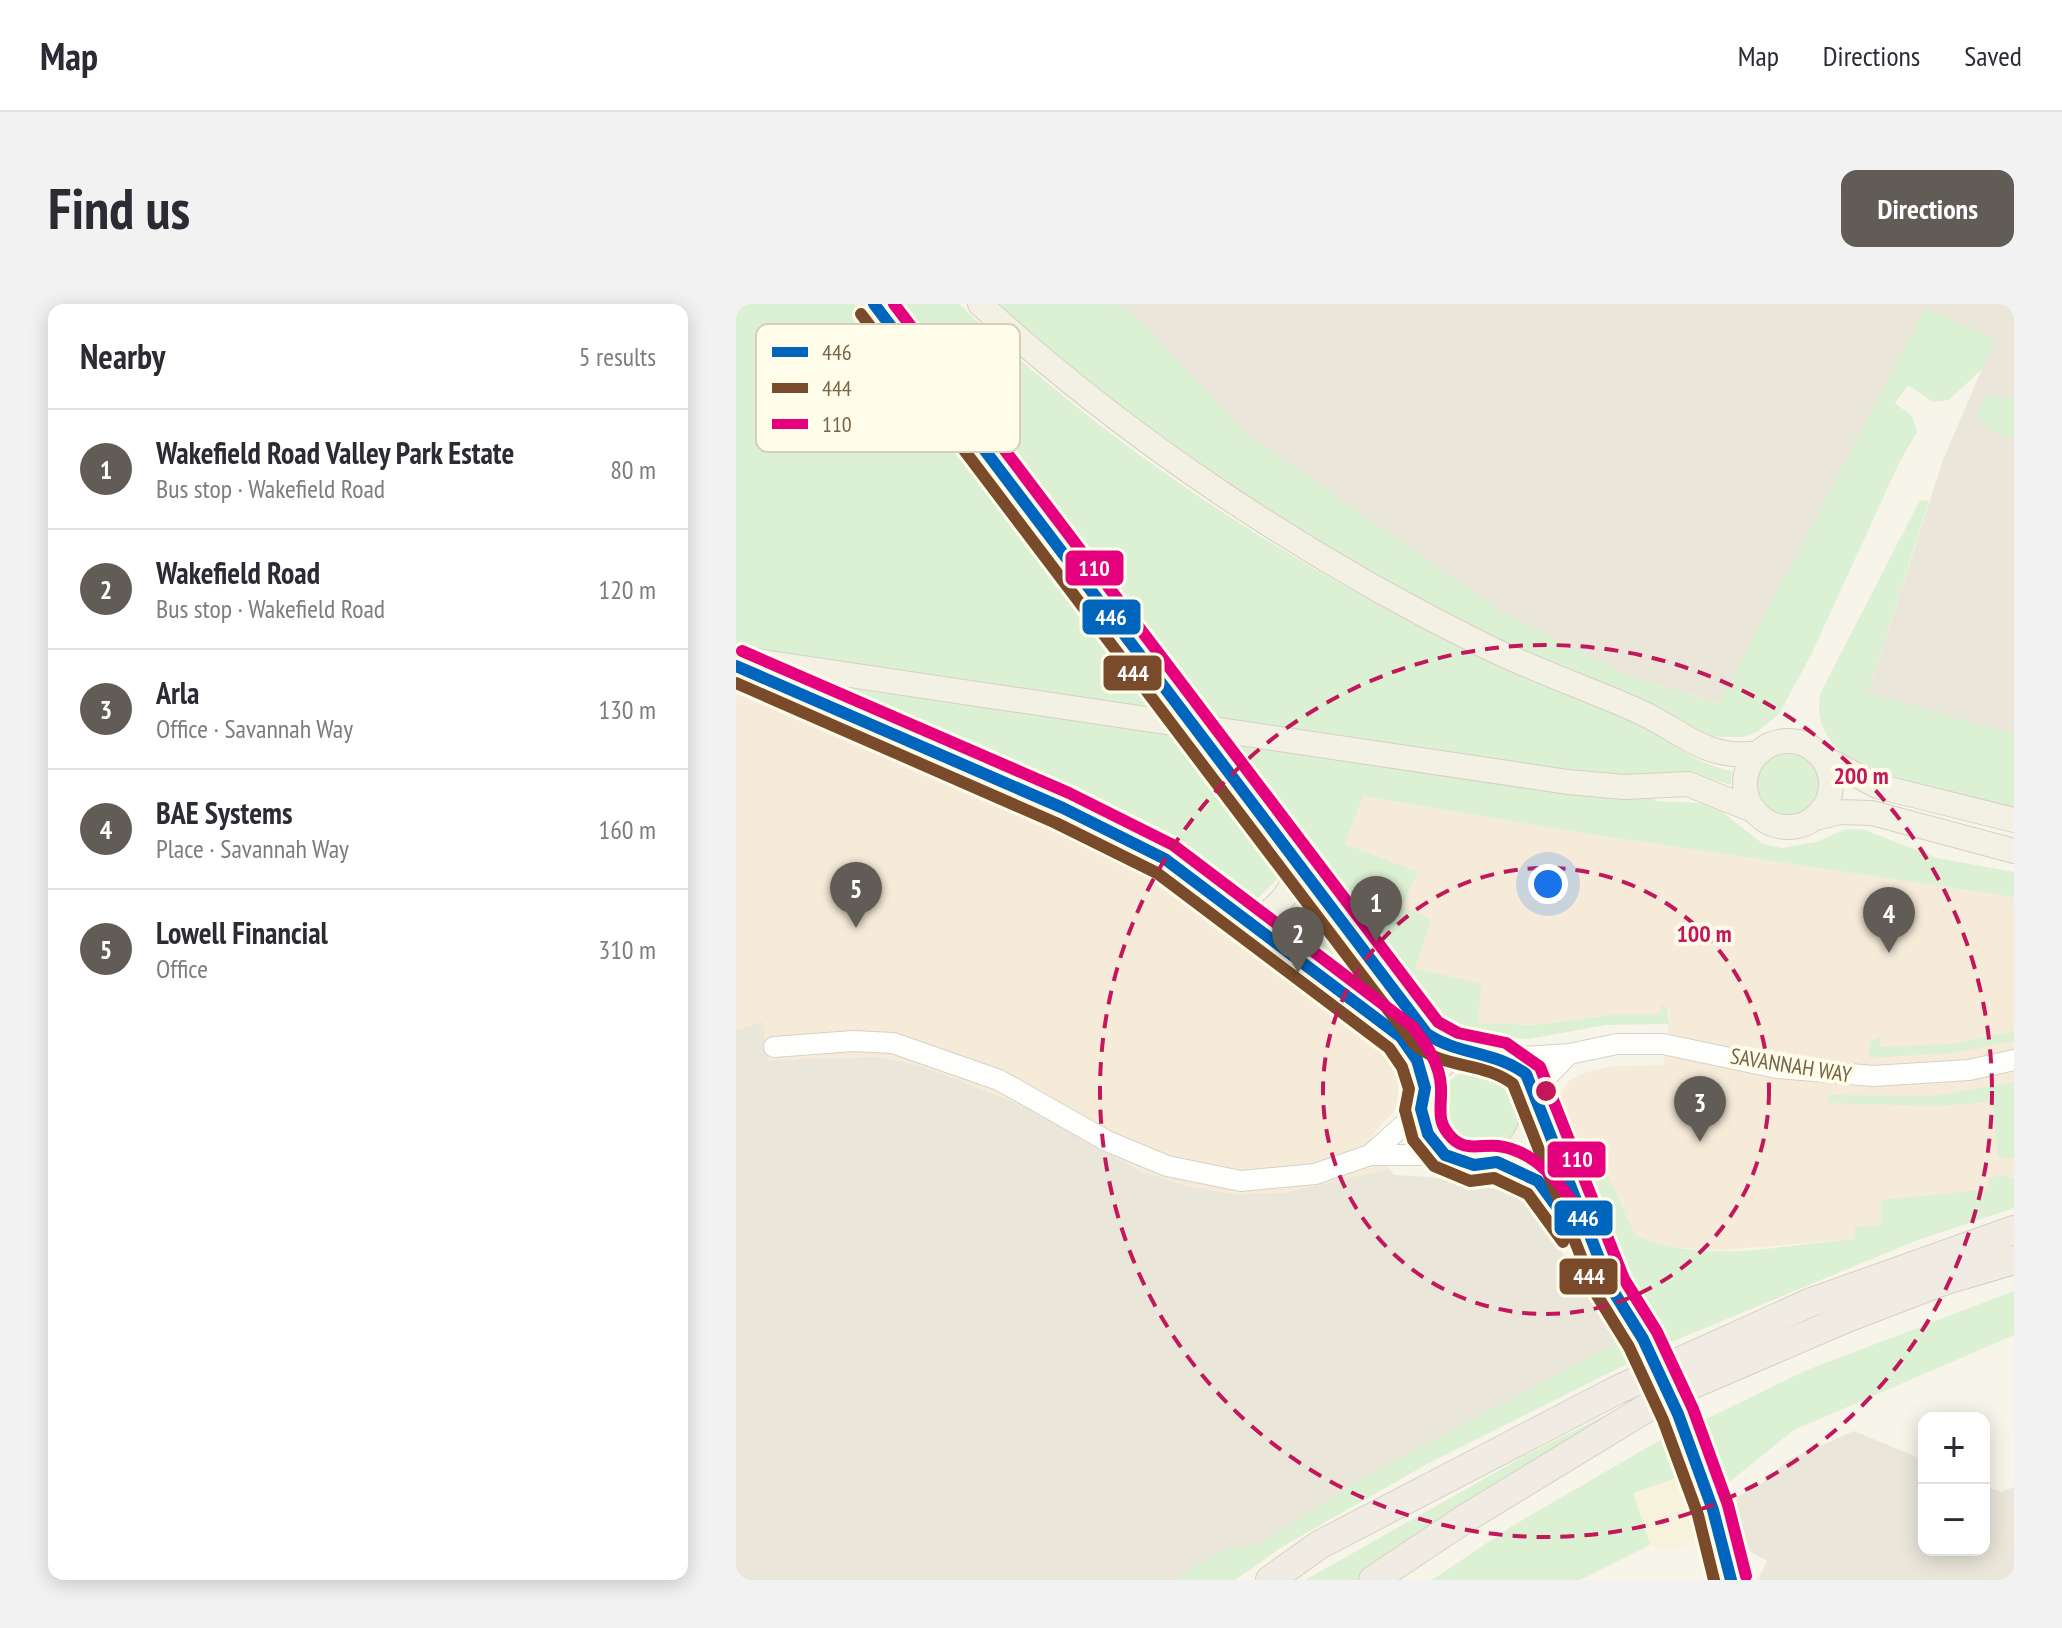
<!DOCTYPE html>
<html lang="en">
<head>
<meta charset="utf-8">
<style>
  body { margin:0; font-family:"PT Sans Narrow",sans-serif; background:#f2f2f3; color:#2b2b33 }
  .controls { position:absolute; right:24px; bottom:24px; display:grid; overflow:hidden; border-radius:16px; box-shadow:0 4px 20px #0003 }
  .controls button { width:72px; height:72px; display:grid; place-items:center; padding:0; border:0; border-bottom:2px solid #e1e1e2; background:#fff; color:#2b2b33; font:40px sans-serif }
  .you { position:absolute; left:812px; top:580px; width:28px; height:28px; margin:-20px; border:6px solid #fff; border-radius:50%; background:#1a73e8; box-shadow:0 0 0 12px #1a73e833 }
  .badge { display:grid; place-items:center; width:52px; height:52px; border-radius:50%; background:#615c56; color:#fff; font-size:26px; font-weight:700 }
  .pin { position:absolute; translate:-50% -66px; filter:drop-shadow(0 2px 4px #0008) }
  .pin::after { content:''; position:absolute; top:42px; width:28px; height:24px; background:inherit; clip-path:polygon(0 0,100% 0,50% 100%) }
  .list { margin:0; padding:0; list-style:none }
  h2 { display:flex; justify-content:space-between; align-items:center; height:104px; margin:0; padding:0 32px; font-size:34px }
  h2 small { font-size:26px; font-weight:400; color:#7c7c81 }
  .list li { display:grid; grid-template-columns:52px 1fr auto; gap:24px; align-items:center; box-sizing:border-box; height:120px; padding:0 32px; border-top:2px solid #e1e1e2 }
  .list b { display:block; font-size:30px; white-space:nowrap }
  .list p { margin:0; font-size:26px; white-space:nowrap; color:#7c7c81 }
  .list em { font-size:26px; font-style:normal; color:#7c7c81 }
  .map { position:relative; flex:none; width:1278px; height:1276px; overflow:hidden; border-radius:16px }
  header { display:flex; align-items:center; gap:48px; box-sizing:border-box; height:112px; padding:0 40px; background:#fff; border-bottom:2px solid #e1e1e2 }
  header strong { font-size:38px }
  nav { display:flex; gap:44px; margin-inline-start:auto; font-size:28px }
  .intro { display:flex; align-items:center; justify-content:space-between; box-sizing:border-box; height:192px; padding:0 48px }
  h1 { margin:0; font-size:56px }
  .button { padding:20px 36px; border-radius:16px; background:#615c56; color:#fff; font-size:28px; font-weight:700 }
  main { display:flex; gap:48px; padding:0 48px }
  aside { flex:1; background:#fff; border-radius:16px; box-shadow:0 4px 20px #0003 }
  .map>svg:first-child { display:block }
  .residential { fill:#f6f2dc }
  .commercial { fill:#f6ebd9 }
  .industrial { fill:#eae6da }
  .green { fill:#dcf0d3 }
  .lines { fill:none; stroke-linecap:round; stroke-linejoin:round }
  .minor-casing { stroke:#d6d2c7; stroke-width:22 }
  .major-casing { stroke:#d6d0c4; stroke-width:26 }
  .highway-casing { stroke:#d6d0c4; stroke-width:30 }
  .minor { stroke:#fefefc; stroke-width:20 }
  .major { stroke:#f3f1e4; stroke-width:24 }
  .highway { stroke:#f1ece3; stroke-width:28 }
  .major-bridge-casing { stroke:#d6d0c4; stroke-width:26; stroke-linecap:butt }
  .major-bridge { stroke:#f3f1e4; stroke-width:24 }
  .bus-1-casing { stroke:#fffcea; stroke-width:18 }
  .bus-2-casing { stroke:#fffcea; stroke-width:18 }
  .bus-3-casing { stroke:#fffcea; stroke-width:18 }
  .bus-1 { stroke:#0065bd; stroke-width:12 }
  .bus-2 { stroke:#7a4b2a; stroke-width:12 }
  .bus-3 { stroke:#e5007d; stroke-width:12 }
  .ring { fill:none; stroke:#c2185b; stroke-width:4; stroke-dasharray:14 10 }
  .labels { text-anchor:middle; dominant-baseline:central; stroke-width:8; stroke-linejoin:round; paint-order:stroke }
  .street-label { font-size:22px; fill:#776547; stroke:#fffcea }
  .key { fill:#fffcea; stroke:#d6cfb9; stroke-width:2 }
  .key-label { font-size:22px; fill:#776547 }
  .centre { fill:#c2185b; stroke:#fffcea; stroke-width:4 }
  .ring-label { font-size:24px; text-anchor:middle; font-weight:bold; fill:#c2185b; stroke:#fffcea; stroke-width:8; stroke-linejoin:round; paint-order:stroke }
  .line-badge { stroke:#fffcea; stroke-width:3 }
  .badge-label { font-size:22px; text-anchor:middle; font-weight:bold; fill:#fff }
</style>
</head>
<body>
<header>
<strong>Map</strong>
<nav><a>Map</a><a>Directions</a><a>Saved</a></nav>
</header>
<div class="intro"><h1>Find us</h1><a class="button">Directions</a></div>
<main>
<aside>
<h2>Nearby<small>5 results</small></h2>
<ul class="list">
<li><span class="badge">1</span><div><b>Wakefield Road Valley Park Estate</b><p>Bus stop · Wakefield Road</p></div><em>80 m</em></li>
<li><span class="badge">2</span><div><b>Wakefield Road</b><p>Bus stop · Wakefield Road</p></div><em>120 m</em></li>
<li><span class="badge">3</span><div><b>Arla</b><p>Office · Savannah Way</p></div><em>130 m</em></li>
<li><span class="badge">4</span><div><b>BAE Systems</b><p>Place · Savannah Way</p></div><em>160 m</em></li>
<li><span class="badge">5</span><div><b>Lowell Financial</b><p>Office</p></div><em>310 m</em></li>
</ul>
</aside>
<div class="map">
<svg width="1278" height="1276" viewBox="0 0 1278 1276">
  <rect width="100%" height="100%" fill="#f7f5e9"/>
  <path class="residential" d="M 940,1174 L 963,1237 L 934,1247 L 914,1241 L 897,1189 Z"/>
  <path class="commercial" d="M 0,390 L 364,545 L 459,597 L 535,648 L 592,691 L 657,753 L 664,766 L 661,798 L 658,807 L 635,833 L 653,865 L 547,889 L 499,890 L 450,882 L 404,867 L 278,798 L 182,761 L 143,753 L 31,756 L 27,719 L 0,726 Z
    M 627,492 L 820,525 L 1278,593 L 1278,875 L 1266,871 L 1252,874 L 1254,885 L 1145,896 L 1145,921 L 1119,935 L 988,946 L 923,943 L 899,931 L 870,866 L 834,852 L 823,819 L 822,801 L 825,788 L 834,776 L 850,768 L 879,762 L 927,761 L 934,707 L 925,701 L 924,710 L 882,710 L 799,721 L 742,719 L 679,664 L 666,604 L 609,540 Z"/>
  <path class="industrial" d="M 380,0 L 1278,0 L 1278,430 L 1132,389 L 1207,156 L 1259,35 L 1189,5 L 984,399 L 892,372 L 765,307 L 506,126 L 400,12 Z
    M 27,718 L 32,756 L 143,753 L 182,761 L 278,798 L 404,867 L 450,882 L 499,890 L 547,889 L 653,865 L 658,871 L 695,873 L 775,888 L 796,901 L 882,1038 L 630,1172 L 523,1240 L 493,1244 L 468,1256 L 441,1276 L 0,1276 L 0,726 Z
    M 1118,1127 L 1188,1156 L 1188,1246 L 1248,1246 L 1248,1181 L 1265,1188 L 1278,1183 L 1278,1276 L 1022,1276 L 1031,1257 L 1001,1240 L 991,1198 L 1025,1180 L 1052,1156 Z"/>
  <path class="green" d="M 0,0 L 118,0 L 333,293 L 430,412 L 0,345 Z
    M 150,0 L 223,0 C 360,132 535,250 706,333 C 765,362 827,388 889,414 C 926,430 956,460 996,467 L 995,481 L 961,471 L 869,473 L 471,418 L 436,370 L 431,373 Z
    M 256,0 L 380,0 L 400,12 L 506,126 L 765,307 L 892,372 L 983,399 L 1189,4 L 1260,35 L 1247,64 L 1213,96 L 1197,98 L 1172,81 L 1159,99 L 1176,112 L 1181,128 L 1164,157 L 1075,351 L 1043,410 L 1021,428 L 1007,433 L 974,433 L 793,352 L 600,253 L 399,119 Z
    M 1253,91 L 1278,94 L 1278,136 L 1252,125 L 1242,117 L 1242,107 Z
    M 1184,196 L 1193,197 L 1132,389 L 1278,430 L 1278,503 C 1219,490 1065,476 1085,388 Z
    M 83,380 L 449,432 L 540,557 L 541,575 L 515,601 L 464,558 L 395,515 L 322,480 Z
    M 486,439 L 638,461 L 918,491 L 919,497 L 965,499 L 985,507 L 1027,540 L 1046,544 L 1080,538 L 1108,526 L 1126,525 L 1201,554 L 1278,568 L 1278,593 L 820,525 L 627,492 L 609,540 L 682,568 L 666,603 L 695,615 L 679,664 L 745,680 L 742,719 L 799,721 L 882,710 L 924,710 L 925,701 L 931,703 L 933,720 L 870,721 L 793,735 L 717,729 L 701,720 L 637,637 L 624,628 L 588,581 L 595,569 L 579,557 L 572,559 Z
    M1021 481a31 31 0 1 1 62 0a31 31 0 1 1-62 0Z
    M 564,590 L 598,636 L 596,666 L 533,619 Z
    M 608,641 L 670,722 L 604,672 Z
    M 1278,727 L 1278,737 L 1216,749 L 1133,754 L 1134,737 L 1144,733 L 1144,743 L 1215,740 Z
    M701 807a42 42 0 1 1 84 0a42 42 0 1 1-84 0Z
    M 1278,778 L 1278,855 L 1262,853 L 1256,798 L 1199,802 L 1091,799 L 1092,791 L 1198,792 Z
    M 834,852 L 870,866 L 899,931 C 963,961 1049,941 1118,935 L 1119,923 L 1145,921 L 1145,896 L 1253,885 L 1252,874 L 1266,871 L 1278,875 L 1278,904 L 1179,937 L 928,1041 Z
    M 1278,987 L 1278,1031 L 1058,1126 L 987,1183 L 964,1118 L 1071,1066 Z
    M 882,1038 L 891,1060 L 693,1159 L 546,1243 L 499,1276 L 441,1276 L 468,1256 L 493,1244 L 523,1240 L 630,1172 Z
    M 878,1107 L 881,1114 L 628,1276 L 569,1276 L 792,1150 Z
    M 926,1135 L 940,1174 L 897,1189 L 914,1241 L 844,1276 L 696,1276 L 776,1222 Z"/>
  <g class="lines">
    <g class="minor-casing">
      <path id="minor" d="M 38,743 L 117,737 L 157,739 L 263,776 L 371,837 L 431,862 L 505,877 L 579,870 L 634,851
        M 772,754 L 833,750 L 881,740 L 927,740 L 1041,764 L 1137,772 L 1233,766 L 1278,756
        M 798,786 L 833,750
        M 685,805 L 634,851 L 709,851"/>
    </g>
    <g class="major-casing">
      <path id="major" d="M 138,0 L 425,377
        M 244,0 C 392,136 569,253 749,342 C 798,366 850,384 900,406 C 946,426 968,457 1022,449
        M 0,354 L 832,478 L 888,483 L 952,480 L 1017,506
        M 13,367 L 327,504 L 429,555 L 665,733 L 681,756 L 689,784
        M1009 480a43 43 0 1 1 86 0a43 43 0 1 1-86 0Z
        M 1086,453 L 1141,482 L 1278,516
        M 501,478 L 691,730 L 705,741 L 725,749
        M 1080,514 L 1104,508 L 1136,509 L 1278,547
        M 516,620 C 540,604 557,590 562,561
        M 799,792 C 800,830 776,868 733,860 C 717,857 708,849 698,837 C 647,778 753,699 798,786 L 874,982
        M 761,858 L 802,877 L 846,939
        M 866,970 L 907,1035
        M 964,1174 L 995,1276"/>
    </g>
    <g class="highway-casing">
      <path id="highway" d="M 534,1276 L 583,1241 L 881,1086 L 1073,999 L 1278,926
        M 637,1276 L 730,1214 L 932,1091 L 1111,1014 L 1210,976 L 1278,956"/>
    </g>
    <use href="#minor" class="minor"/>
    <use href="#major" class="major"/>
    <use href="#highway" class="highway"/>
    <g class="major-bridge-casing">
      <path id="major-bridge" d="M 425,377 L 501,478
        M 907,1035 L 942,1110 L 964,1174"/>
    </g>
    <use href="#major-bridge" class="major-bridge"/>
    <g class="bus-1-casing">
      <path id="bus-1" d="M 138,0 L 691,730 C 722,751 759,747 790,770 L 874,982 L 907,1035 L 942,1110 L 977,1206 L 995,1276
        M 0,362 L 327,504 L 429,555 L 665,733 L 681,756 L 689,784 L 685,805 L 692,830 L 709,851 L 738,861 L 761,858 L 802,877 L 840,929"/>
    </g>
    <g class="bus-2-casing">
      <path id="bus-2" d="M 125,10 L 678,740 C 708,766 747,757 777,780 L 859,988 L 893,1043 L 927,1116 L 962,1211 L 978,1276
        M 0,379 L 320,519 L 421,569 L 653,744 L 666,763 L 673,785 L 669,806 L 677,836 L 698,862 L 734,877 L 758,874 L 792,890 L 827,938"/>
    </g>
    <g class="bus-3-casing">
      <path id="bus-3" d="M 158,0 L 702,718 L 722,729 L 770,739 L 804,763 L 888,975 L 921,1028 L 957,1105 L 992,1201 L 1010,1272
        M 6,347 L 333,489 L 437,541 L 677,723 C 690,740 704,760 705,783 C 706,804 699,817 716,834 C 730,848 746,840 762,842 C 805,847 830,889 853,920"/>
    </g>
    <use href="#bus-1" class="bus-1"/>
    <use href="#bus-2" class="bus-2"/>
    <use href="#bus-3" class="bus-3"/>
  </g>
  <g class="ring">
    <circle cx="810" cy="787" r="223"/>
    <circle cx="810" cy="787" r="446"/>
  </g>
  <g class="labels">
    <g class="street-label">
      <text transform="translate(1055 761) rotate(9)">SAVANNAH WAY</text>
    </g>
  </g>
  <rect x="20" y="20" width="264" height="128" rx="12" class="key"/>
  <rect x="36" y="43" width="36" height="10" fill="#0065bd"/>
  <rect x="36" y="79" width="36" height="10" fill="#7a4b2a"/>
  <rect x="36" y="115" width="36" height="10" fill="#e5007d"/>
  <g class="key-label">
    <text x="86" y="56">446</text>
    <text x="86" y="92">444</text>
    <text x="86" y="128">110</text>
  </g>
  <circle cx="810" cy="787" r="12" class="centre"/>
  <g class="ring-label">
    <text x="1125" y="480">200 m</text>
    <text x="968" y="638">100 m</text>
  </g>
  <g class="line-badge">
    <rect x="328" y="245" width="61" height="38" rx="8" fill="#e5007d"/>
    <rect x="345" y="294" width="61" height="38" rx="8" fill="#0065bd"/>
    <rect x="366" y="350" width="61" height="38" rx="8" fill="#7a4b2a"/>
    <rect x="810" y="836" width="61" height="39" rx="8" fill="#e5007d"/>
    <rect x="817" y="895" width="61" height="38" rx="8" fill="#0065bd"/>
    <rect x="822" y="953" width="61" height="39" rx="8" fill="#7a4b2a"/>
  </g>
  <g class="badge-label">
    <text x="358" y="272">110</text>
    <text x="375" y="321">446</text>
    <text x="397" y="377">444</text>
    <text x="841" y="863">110</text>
    <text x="847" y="922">446</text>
    <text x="853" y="980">444</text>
  </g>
</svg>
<div class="controls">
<button>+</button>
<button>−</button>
</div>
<div class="you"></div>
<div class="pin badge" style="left:640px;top:638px">1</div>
<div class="pin badge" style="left:562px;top:669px">2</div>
<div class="pin badge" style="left:964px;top:838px">3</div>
<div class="pin badge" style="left:1153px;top:649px">4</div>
<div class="pin badge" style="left:120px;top:624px">5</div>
</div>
</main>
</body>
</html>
